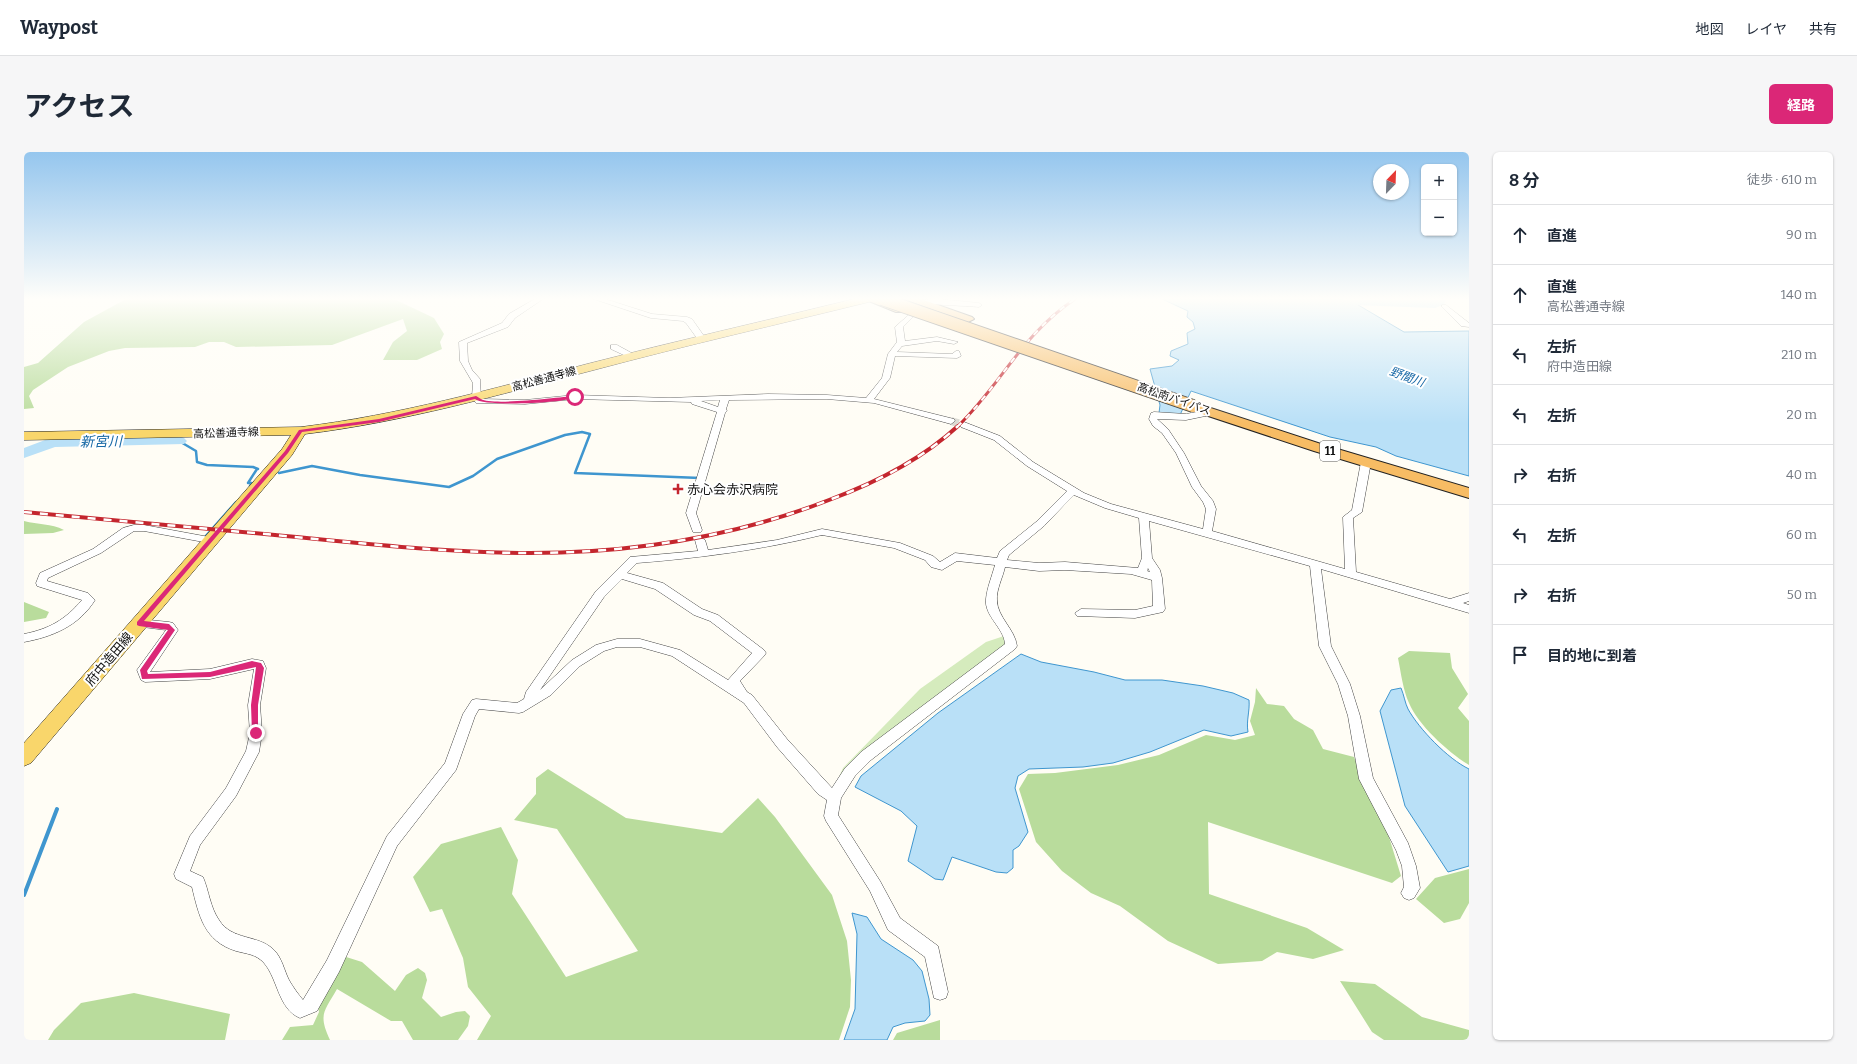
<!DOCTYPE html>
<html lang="ja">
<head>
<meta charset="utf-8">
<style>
  body { margin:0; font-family:Bitter,"Noto Sans JP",serif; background:#f6f6f7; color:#1f2937 }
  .controls { position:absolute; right:12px; top:12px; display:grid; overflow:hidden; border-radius:6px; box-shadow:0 1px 3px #0004 }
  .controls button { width:36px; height:36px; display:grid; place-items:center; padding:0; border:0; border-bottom:1px solid #e0e1e3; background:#fff; color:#1f2937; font:20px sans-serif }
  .compass { position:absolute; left:1349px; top:12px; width:36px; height:36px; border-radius:50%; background:#fff; box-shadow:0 1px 3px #0004; rotate:23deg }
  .stop { position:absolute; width:12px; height:12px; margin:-9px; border:3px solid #db2777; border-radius:50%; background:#fff }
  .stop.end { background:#db2777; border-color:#fff; box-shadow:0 1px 4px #0008 }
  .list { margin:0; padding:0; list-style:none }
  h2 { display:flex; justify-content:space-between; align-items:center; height:52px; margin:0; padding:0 16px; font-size:17px }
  h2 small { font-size:13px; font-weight:400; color:#747a83 }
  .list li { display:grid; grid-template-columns:26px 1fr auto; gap:12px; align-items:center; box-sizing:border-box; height:60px; padding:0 16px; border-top:1px solid #e0e1e3 }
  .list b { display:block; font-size:15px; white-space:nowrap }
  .list p { margin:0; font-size:13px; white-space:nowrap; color:#747a83 }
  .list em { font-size:13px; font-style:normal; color:#747a83 }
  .icon { flex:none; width:22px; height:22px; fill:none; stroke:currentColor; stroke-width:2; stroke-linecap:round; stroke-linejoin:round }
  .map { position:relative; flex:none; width:1445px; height:888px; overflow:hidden; border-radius:6px }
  header { display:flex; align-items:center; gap:24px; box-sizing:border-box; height:56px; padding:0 20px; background:#fff; border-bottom:1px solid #e0e1e3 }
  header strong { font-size:19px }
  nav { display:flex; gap:22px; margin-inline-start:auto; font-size:14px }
  .intro { display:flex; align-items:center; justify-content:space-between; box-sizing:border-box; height:96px; padding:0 24px }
  h1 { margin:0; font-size:28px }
  .button { padding:10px 18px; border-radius:6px; background:#db2777; color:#fff; font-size:14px; font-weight:700 }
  main { display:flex; gap:24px; padding:0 24px }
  aside { flex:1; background:#fff; border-radius:6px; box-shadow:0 1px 3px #0004 }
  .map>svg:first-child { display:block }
  .green { fill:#d5ebbd }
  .forest { fill:#b9dc9c }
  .water { fill:#b9e0f7; stroke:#3f96cf }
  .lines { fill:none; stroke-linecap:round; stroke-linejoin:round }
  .stream-far1 { stroke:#3f96cf; stroke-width:2.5 }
  .stream { stroke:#3f96cf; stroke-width:4 }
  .river { fill:#b9e0f7; fill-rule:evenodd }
  .minor-tunnel { stroke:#dbdad3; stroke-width:8; stroke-dasharray:8 4; stroke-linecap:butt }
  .minor-casing { stroke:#444; stroke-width:1 }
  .primary-casing { stroke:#222; stroke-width:1 }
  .trunk-casing { stroke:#222; stroke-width:2 }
  .minor { fill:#fff; fill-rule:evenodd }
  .primary { fill:#f9d66b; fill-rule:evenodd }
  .trunk { fill:#f7bc64; fill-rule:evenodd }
  .rail-far1-casing { stroke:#c4262e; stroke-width:3 }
  .rail-casing { stroke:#c4262e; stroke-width:4 }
  .rail-far1 { stroke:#fff; stroke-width:2; stroke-dasharray:6; stroke-linecap:butt }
  .rail { stroke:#fff; stroke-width:2.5; stroke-dasharray:8; stroke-linecap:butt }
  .trunk-bridge-casing { stroke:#222; stroke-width:14; stroke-linecap:butt }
  .trunk-bridge { stroke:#f7bc64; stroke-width:12 }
  .route { fill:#db2777 }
  .poi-dot { fill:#c4262e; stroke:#fff; stroke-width:1.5 }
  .labels { text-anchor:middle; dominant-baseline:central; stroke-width:4; stroke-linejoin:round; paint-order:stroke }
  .far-street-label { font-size:11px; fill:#111; stroke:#fff }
  .far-water-label { font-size:12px; font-style:italic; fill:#1768a6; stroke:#fff }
  .shield { fill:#fff; stroke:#585858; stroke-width:1 }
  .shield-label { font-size:12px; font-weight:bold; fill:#111 }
  .poi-label { font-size:13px; fill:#111; stroke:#fff; text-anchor:start }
  .street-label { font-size:13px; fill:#111; stroke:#fff }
  .water-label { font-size:14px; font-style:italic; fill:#1768a6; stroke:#fff }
</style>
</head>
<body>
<header>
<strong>Waypost</strong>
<nav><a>地図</a><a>レイヤ</a><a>共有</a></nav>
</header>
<div class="intro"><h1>アクセス</h1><a class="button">経路</a></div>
<main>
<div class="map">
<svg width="1445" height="888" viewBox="0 0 1445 888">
  <rect width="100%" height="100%" fill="#fffdf5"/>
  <path class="green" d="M 980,484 L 982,490 L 977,497 L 815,625 L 819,616 L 896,537 L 962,490 Z"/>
  <path class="forest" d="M 102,147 L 370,147 L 410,166 L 420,182 L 416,190 L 418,197 L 393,208 L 359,208 L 369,190 L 383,179 L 379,167 L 308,193 L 212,195 L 200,190 L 185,190 L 171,195 L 101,196 L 85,199 L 44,215 L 9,238 L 5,244 L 10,256 L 0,257 L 0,215 L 14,211 L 60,170 Z
    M 0,369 C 14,373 27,371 40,378 L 29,381 L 0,382 Z
    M 0,450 L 25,460 L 22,466 L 0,470 Z
    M 1385,499 L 1426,501 L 1428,516 L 1444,542 L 1434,556 L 1445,569 L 1445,613 C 1425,601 1394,573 1385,551 C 1379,538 1377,521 1374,506 Z
    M 1232,536 L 1243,552 L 1260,554 L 1270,567 L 1289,578 L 1299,597 L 1330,605 L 1343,638 L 1361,672 L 1377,724 L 1368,731 L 1184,670 L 1185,742 L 1283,776 L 1320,798 L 1289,807 L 1253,800 L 1238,809 L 1194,812 L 1144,789 L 1096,754 L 1067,741 L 1038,719 L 1012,690 L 995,637 L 1004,622 L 1031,621 L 1094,613 L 1135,603 L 1182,583 L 1211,588 L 1231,583 L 1226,569 L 1231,550 Z
    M 524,617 L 602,666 L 698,681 L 734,646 L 751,665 L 808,743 L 823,789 L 827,828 L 826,855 L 815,888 L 453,888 L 467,864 L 444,835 L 439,806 L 418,757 L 406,760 L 389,725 L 417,692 L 477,675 L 494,708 L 488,742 L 542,825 L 614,799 L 533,677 L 490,668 L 512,642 L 512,626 Z
    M 1445,717 L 1445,751 L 1436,767 L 1420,771 L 1392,747 L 1411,726 Z
    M 319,804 L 338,810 L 371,839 L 382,823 L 394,816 L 401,821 L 403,828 L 398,846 L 417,865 L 432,860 L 441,859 L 446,864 L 444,874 L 434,888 L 389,888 L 378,869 L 367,869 L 313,837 C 300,860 294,862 306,888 L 258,888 L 266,875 L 289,873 L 295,860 L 293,851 Z
    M 1316,829 L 1351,832 L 1398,865 L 1445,878 L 1445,888 L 1360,888 L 1348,880 Z
    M 110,841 L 206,862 L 201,888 L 24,888 L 30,878 L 57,851 Z
    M 916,868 L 916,888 L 869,888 L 873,881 Z"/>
  <path class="water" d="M 1138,147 L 1324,147 L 1380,180 L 1445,179 L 1445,324 L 1372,304 L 1352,295 L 1306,285 L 1167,239 L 1156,263 L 1135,261 L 1136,253 L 1126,217 L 1148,214 L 1155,208 L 1146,204 L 1147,199 L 1164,192 L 1163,181 L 1171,177 L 1169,170 L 1163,165 L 1164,159 Z
    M 997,502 L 1017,510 L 1070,520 L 1101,528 L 1138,528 L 1179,534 L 1209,541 L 1225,548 C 1226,559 1222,569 1224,580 L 1207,584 L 1180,578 L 1126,600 L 1089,611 L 1059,615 L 1005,617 L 994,624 L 991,636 L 1004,680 L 995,694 L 989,698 L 989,716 L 983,721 L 972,720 L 928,705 L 919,728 L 911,727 L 884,709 L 893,674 L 877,659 L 831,635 L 837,624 L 914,561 Z
    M 1377,536 C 1380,543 1381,551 1384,557 C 1395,577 1424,607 1445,617 L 1445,714 L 1424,720 L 1381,654 L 1356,559 L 1367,538 Z
    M 828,761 L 843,765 L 857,787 L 889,808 L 898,819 L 905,847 L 906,863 L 901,869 L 881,871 L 869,875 L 863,888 L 820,888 L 831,857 L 833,782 Z"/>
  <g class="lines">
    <path class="stream-far1" d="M 155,289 L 172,299 L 173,310 L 183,313 L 229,315 L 234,317
      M 255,321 L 288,314 L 336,323 L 425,335 L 449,324 L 473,307 L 541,283 L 558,280 L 566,282 L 551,321 L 676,326
      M 226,334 L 228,331 L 224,331 L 233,317
      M 180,386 L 212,350"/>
    <path class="stream" d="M 0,743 L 33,657"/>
    <path class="river" d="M 1321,147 L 1422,147 C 1422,153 1416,154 1411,156 L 1329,153 L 1310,159 L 1308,163 L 1304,164 L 1298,160 L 1301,154 Z
      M 155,284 L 160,286 L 163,289 L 160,292 L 31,295 L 0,306 L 0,296 L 29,285 Z"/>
    <path class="minor-tunnel" d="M 927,269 L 940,273"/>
    <g class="minor-casing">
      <path id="minor" d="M 511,147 L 519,147 L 491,166 L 484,175 L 443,191 L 444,209 L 448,218 L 456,227 L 457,247 L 501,248 L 551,243 L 645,246 L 744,242 L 803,243 L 842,246 L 858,226 L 864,202 L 873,190 L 871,175 L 888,160 L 892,162 L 879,175 L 881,189 L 913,185 L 934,190 L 930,192 L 913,189 L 878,194 L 873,200 L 928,202 L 932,199 L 935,199 L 937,204 L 933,206 L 871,204 L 866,226 L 850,247 L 930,267 L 931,269 L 927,272 L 850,251 L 803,247 L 705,248 L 702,257 L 703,259 L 701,261 L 672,361 L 678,378 L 677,380 L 669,380 L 662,361 L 693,260 L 668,252 L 667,250 L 551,247 L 501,252 L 455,251 L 452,251 L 448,245 L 449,231 L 436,209 L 435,190 L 478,171 L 485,162 ZM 696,248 L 694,255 L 677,249 Z
        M 570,147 L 581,147 L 628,162 L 663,165 L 668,167 L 682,187 L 675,189 L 662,171 L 659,169 L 627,166 Z
        M 914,147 L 955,151 L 958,153 L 955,155 C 946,154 892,152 890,150 L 893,148 Z
        M 1418,153 L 1422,153 L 1445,171 L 1445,175 L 1437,174 L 1418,155 Z
        M 587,193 L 593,193 L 613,204 L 606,206 L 587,197 Z
        M 1188,257 L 1192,260 L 1191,262 L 1162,268 L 1133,267 L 1144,277 L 1160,301 L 1177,334 L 1189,349 L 1192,357 L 1188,379 L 1321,417 L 1319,365 L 1328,358 L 1337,310 L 1342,307 L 1347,310 L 1338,360 L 1329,366 L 1332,420 L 1426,447 L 1445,441 L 1445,449 L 1439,451 L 1445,453 L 1445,461 L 1297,417 L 1307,494 L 1326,532 L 1336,564 L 1349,626 L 1384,691 L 1392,714 L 1396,736 L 1390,746 L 1385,748 L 1380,746 L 1377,741 L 1380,735 L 1378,714 L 1372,698 L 1335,627 L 1324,564 L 1314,532 L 1295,494 L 1286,414 L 1125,369 L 1128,406 L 1136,418 L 1138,426 L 1141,457 L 1139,460 L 1111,466 L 1053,464 L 1051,461 L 1057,457 L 1111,458 L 1129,454 L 1128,428 L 1107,422 L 1041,418 L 1015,419 L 981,415 C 979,425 972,438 973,448 C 973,465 991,477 993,494 L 991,497 L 847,608 L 831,624 L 817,646 L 814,663 L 856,729 L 876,766 L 914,794 L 924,840 L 922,846 L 916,848 L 910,846 L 901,805 L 864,778 L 846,739 L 802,669 L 800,664 L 803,648 L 794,642 L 753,595 L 720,551 L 648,504 L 616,495 L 593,495 L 580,499 L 556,514 L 527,543 L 499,560 L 495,561 L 455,557 L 451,564 L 432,618 L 373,694 L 315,820 L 293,859 L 276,866 C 254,857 254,827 240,811 C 232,802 223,802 212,799 C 180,789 175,764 168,735 L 152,727 L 150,722 L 166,684 L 202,636 L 222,599 L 226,581 L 224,553 L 230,517 L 186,527 L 121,530 L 117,528 L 113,518 L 142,478 L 111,474 L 109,471 L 111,468 L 115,467 L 145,470 L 149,471 L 154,478 L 126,520 L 186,517 L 228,507 L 239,509 L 242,516 L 236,553 L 238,581 L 235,600 L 212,644 L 176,693 L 166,719 L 179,725 C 185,739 186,755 195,768 C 208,789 234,782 250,798 C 258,806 260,818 265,828 C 269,835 274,842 279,848 L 303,808 L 363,684 L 421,611 L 439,562 L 448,548 L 452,547 L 493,551 L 500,547 L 502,540 L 572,439 L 606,405 L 674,399 L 671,388 L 676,385 L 681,388 L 684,398 L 753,388 L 798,377 L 876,391 L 909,404 L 916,410 L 931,401 L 973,406 L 976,399 L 1012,370 L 1043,339 L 1003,314 L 970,288 L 937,275 L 936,273 L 940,270 L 976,284 L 1009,310 L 1060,341 L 1087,352 L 1179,377 L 1182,357 L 1179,350 L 1168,335 L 1152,301 L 1138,281 L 1129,274 L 1125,267 L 1127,261 L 1130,260 L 1162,262 ZM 1050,343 L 1081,356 L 1115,366 L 1118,406 L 1114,416 L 1041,410 L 1015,411 L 983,408 L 985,403 L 1020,374 ZM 798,383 L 870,396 L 901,408 L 907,415 L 918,418 L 933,409 L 971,413 C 968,424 963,436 962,447 C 960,464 980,476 981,492 L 837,600 L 821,616 L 808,636 L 763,587 L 728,543 L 723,540 L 716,529 L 740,504 L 742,501 L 740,498 L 694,463 L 678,457 L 639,431 L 603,421 L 613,411 C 676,406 737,398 798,383 ZM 1124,416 L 1126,420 L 1123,419 ZM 598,427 L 631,437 L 670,463 L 686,469 L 728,501 L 704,528 L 656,498 L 616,487 L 593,487 L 572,493 L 548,508 L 516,538 L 580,445 Z
        M 110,373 L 120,373 L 185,385 L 190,388 L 185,391 L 120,379 L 110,379 L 77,401 L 24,426 L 23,429 L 64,441 L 71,448 C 55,474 28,485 0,490 L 0,482 C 25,477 41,468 58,448 L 13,434 L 12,431 L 16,421 L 69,397 L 99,376 Z"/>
    </g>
    <g class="primary-casing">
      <path id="primary" d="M 830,147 L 850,147 L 849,149 C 756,172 663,193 570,218 C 474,243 380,270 281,282 L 268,303 L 7,611 L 0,614 L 0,591 L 258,297 L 267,283 L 0,288 L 0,280 L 277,275 C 375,263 468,237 563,212 C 652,189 741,169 830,147 Z"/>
    </g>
    <g class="trunk-casing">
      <path id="trunk" d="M 840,147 L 857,147 L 880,156 L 882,158 L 880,160 L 872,160 Z
        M 880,147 L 897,147 L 948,165 L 950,167 L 944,170 L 940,169 Z
        M 1153,245 L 1300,293 L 1445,336 L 1445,346 L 1290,299 L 1148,252 L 1146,249 L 1148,246 Z"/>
    </g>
    <use href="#minor" class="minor"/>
    <use href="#primary" class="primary"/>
    <use href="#trunk" class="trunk"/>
    <g class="rail-far1-casing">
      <path id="rail-far1" d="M 933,275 C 977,233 997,183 1051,147"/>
    </g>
    <g class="rail-casing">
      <path id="rail" d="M 0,360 C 83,368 167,375 251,383 C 335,391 421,401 506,401 C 607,401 710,385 805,348 C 851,331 897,308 934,274"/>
    </g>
    <use href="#rail-far1" class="rail-far1"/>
    <use href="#rail" class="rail"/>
    <g class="trunk-bridge-casing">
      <path id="trunk-bridge" d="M 858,147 L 1169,254"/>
    </g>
    <use href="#trunk-bridge" class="trunk-bridge"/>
  </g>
  <linearGradient id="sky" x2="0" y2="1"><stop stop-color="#95c6ee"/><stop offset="0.54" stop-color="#fffefa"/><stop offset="1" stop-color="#fffefa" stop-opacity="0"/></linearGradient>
  <rect width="1445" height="272" fill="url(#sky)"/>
  <path class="route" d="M 452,244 C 454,245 455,246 457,247 C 469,254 535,245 551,244 L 553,245 C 542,251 459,255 451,247 L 355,270 L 278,280 L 264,301 L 120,469 L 145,472 L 151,478 L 123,519 L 124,522 L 186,520 L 228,509 L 237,511 L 240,516 L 234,553 L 234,583 L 229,583 L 228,581 L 227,553 L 232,515 L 186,525 L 118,527 L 116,518 L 144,478 L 115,474 L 113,473 L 113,470 L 261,299 L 275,278 L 355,267 Z"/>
  <path class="poi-dot" d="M652 331h4v4h4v4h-4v4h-4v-4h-4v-4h4z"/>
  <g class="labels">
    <g class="far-street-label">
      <text transform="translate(520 227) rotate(-15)">高松善通寺線</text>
      <text transform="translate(1150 247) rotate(19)">高松南バイパス</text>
      <text transform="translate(202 281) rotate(-2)">高松善通寺線</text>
    </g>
    <g class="far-water-label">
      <text transform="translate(1383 225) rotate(20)">野間川</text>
    </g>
    <rect class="shield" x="1296" y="289" width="20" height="20" rx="3"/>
    <g class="shield-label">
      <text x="1306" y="299">11</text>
    </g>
    <g class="poi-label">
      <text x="663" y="337">赤心会赤沢病院</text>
    </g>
    <g class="street-label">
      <text transform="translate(85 507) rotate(-50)">府中造田線</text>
    </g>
    <g class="water-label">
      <text transform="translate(77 290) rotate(-1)">新宮川</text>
    </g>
  </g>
</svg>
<div class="controls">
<button>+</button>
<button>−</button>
</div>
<svg class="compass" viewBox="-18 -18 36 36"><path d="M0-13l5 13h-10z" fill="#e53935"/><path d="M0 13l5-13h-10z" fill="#747a83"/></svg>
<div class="stop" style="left:551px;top:245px"></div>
<div class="stop end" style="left:232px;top:581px"></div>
</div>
<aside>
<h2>8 分<small>徒歩 · 610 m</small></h2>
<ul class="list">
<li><svg class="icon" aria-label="ahead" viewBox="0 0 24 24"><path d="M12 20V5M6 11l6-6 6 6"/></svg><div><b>直進</b></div><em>90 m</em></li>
<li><svg class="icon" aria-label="ahead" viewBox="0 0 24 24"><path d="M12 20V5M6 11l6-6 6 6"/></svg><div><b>直進</b><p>高松善通寺線</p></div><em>140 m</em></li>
<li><svg class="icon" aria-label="left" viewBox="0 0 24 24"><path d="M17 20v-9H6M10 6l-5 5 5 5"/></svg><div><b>左折</b><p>府中造田線</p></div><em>210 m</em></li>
<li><svg class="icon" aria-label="left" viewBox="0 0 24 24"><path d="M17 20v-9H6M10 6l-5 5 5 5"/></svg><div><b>左折</b></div><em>20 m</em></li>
<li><svg class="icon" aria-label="right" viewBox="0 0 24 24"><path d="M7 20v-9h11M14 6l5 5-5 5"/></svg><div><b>右折</b></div><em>40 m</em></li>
<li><svg class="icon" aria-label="left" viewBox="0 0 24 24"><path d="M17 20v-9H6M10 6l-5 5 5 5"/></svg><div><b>左折</b></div><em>60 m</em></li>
<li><svg class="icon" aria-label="right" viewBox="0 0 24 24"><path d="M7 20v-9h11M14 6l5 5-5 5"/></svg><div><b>右折</b></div><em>50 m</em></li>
<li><svg class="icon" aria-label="arrive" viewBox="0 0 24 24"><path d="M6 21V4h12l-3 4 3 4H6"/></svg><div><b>目的地に到着</b></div></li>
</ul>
</aside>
</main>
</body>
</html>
